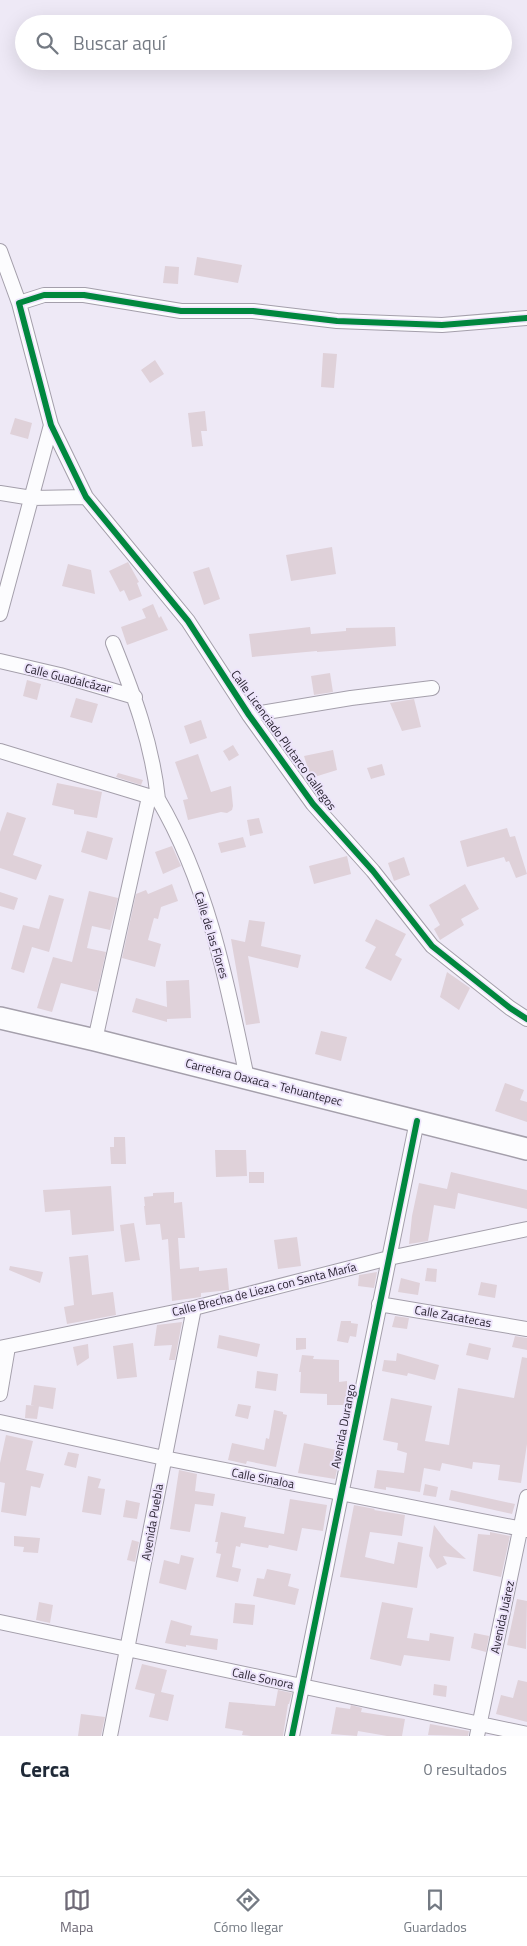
<!DOCTYPE html>
<html lang="es">
<head>
<meta charset="utf-8">
<style>
  body { margin:0; font-family:"Titillium Web",sans-serif; background:#f6f6f7; color:#1f2937 }
  .list { margin:0; padding:0; list-style:none }
  h2 { display:flex; justify-content:space-between; align-items:center; height:65px; margin:0; padding:0 20px; font-size:21px }
  h2 small { font-size:16px; font-weight:400; color:#747a83 }
  .icon { flex:none; width:28px; height:28px; fill:none; stroke:currentColor; stroke-width:2; stroke-linecap:round; stroke-linejoin:round }
  .map { position:relative; flex:none; width:527px; height:1736px; overflow:hidden }
  .search { position:absolute; background:#fff; box-shadow:0 5px 20px #0002; left:15px; right:15px; top:15px; height:55px; display:flex; align-items:center; gap:12px; box-sizing:border-box; padding:0 18px; border-radius:28px; color:#747a83; font-size:19px }
  .sheet { height:140px; background:#fff }
  nav { display:flex; justify-content:space-around; align-items:center; box-sizing:border-box; height:70px; border-top:1px solid #e0e1e3; background:#fff; font-size:14px; color:#747a83 }
  nav a { display:grid; justify-items:center; gap:2px }
  nav .on { color:#6f6a77 }
  .map>svg:first-child { display:block }
  .building { fill:#dfd1d9 }
  .lines { fill:none; stroke-linecap:round; stroke-linejoin:round }
  .street-casing { stroke:#a49fab; stroke-width:16 }
  .primary-casing { stroke:#a49fab; stroke-width:24 }
  .street { stroke:#fcfcfe; stroke-width:14 }
  .primary { stroke:#fcfcfe; stroke-width:21 }
  .cycleway-casing { stroke:#ede4fb; stroke-width:9 }
  .cycleway { stroke:#00873e; stroke-width:6 }
  .labels { text-anchor:middle; dominant-baseline:central; stroke-width:4; stroke-linejoin:round; paint-order:stroke }
  .street-label { font-size:12px; fill:#2b2533; stroke:#ede4fb }
</style>
</head>
<body>
<div class="map">
<svg width="527" height="1736" viewBox="0 0 527 1736">
  <rect width="100%" height="100%" fill="#eee9f6"/>
  <path class="building" d="M 197,257 L 242,265 L 238,283 L 194,275 Z
    M 165,266 L 179,267 L 178,284 L 163,283 Z
    M 323,353 L 337,354 L 334,388 L 321,387 Z
    M 155,360 L 164,374 L 150,383 L 141,370 Z
    M 205,411 L 207,431 L 201,431 L 203,446 L 192,447 L 188,413 Z
    M 15,418 L 32,423 L 28,439 L 10,434 Z
    M 332,547 L 336,574 L 291,581 L 286,555 Z
    M 128,562 L 139,582 L 137,583 L 142,596 L 129,601 L 124,590 L 120,592 L 109,571 Z
    M 68,564 L 91,570 L 95,594 L 62,586 Z
    M 209,567 L 220,599 L 204,605 L 193,572 Z
    M 153,604 L 159,618 L 161,616 L 168,630 L 127,645 L 121,627 L 146,618 L 142,609 Z
    M 310,627 L 311,634 L 346,631 L 346,628 L 395,627 L 396,646 L 317,652 L 317,651 L 252,657 L 249,634 Z
    M 330,673 L 333,692 L 314,695 L 311,676 Z
    M 27,680 L 41,684 L 37,700 L 23,696 Z
    M 76,698 L 98,704 L 92,723 L 70,717 Z
    M 414,699 L 421,727 L 402,731 L 390,703 Z
    M 201,720 L 207,738 L 190,744 L 184,726 Z
    M 233,745 L 239,755 L 229,761 L 223,751 Z
    M 333,750 L 337,770 L 311,778 L 304,756 Z
    M 198,754 L 211,792 L 231,786 L 233,806 L 232,810 L 227,813 L 221,812 L 188,820 L 183,800 L 188,799 L 175,762 Z
    M 382,764 L 385,775 L 371,779 L 367,768 Z
    M 118,773 L 143,780 L 141,785 L 116,777 Z
    M 57,783 L 102,792 L 97,818 L 74,814 L 74,810 L 52,805 Z
    M 7,812 L 26,818 L 13,855 L 42,865 L 36,880 L 0,868 L 0,832 Z
    M 259,818 L 263,833 L 250,836 L 247,820 Z
    M 507,828 L 510,837 L 515,836 L 527,874 L 516,878 L 509,861 L 506,862 L 504,857 L 467,867 L 460,841 Z
    M 87,831 L 113,838 L 107,860 L 81,852 Z
    M 243,837 L 246,847 L 221,853 L 218,843 Z
    M 172,846 L 181,866 L 163,874 L 155,852 Z
    M 347,856 L 351,874 L 314,884 L 309,866 Z
    M 404,857 L 410,875 L 394,881 L 388,863 Z
    M 172,884 L 178,901 L 161,907 L 158,919 L 154,918 L 148,940 L 161,944 L 155,967 L 122,958 L 136,894 L 146,890 L 148,894 Z
    M 465,884 L 479,909 L 461,919 L 464,925 L 440,940 L 434,929 L 440,925 L 429,905 Z
    M 89,891 L 118,898 L 110,930 L 92,926 L 87,948 L 106,952 L 97,992 L 61,983 L 52,1012 L 37,1008 L 53,957 L 72,962 Z
    M 0,892 L 18,898 L 14,910 L 0,906 Z
    M 49,895 L 64,899 L 49,952 L 32,947 L 24,973 L 11,969 L 23,925 L 39,929 Z
    M 376,919 L 406,934 L 395,955 L 402,959 L 391,981 L 365,968 L 376,947 L 365,941 Z
    M 249,920 L 265,922 L 261,946 L 301,955 L 298,968 L 248,956 L 260,1023 L 246,1025 L 231,939 L 245,942 Z
    M 447,972 L 470,988 L 459,1010 L 440,997 Z
    M 189,980 L 191,1018 L 167,1019 L 167,1022 L 132,1012 L 136,998 L 167,1007 L 166,981 Z
    M 321,1031 L 347,1037 L 341,1061 L 315,1054 Z
    M 505,1083 L 524,1090 L 520,1100 L 527,1102 L 527,1122 L 495,1111 Z
    M 114,1137 L 125,1137 L 126,1164 L 111,1164 L 110,1147 L 114,1147 Z
    M 215,1150 L 246,1150 L 247,1176 L 216,1177 Z
    M 249,1172 L 264,1172 L 264,1183 L 249,1183 Z
    M 451,1172 L 527,1190 L 527,1209 L 458,1193 L 455,1209 L 434,1205 L 428,1241 L 409,1244 L 412,1216 L 419,1183 L 447,1189 Z
    M 111,1186 L 114,1231 L 72,1235 L 70,1210 L 45,1212 L 43,1190 Z
    M 174,1192 L 174,1203 L 182,1202 L 185,1238 L 178,1238 L 180,1269 L 199,1267 L 199,1271 L 227,1268 L 229,1290 L 201,1293 L 201,1297 L 172,1301 L 168,1239 L 162,1240 L 160,1224 L 146,1225 L 144,1206 L 145,1206 L 144,1197 L 153,1196 L 153,1193 Z
    M 134,1223 L 140,1260 L 125,1262 L 120,1225 Z
    M 297,1237 L 301,1266 L 278,1269 L 274,1240 Z
    M 88,1255 L 92,1295 L 113,1292 L 116,1315 L 67,1324 L 64,1307 L 74,1305 L 69,1257 Z
    M 10,1266 L 43,1272 L 40,1283 L 9,1270 Z
    M 427,1268 L 437,1269 L 436,1282 L 425,1281 Z
    M 377,1272 L 374,1288 L 358,1286 L 359,1275 Z
    M 401,1278 L 420,1283 L 418,1295 L 398,1292 Z
    M 481,1282 L 497,1285 L 495,1298 L 478,1295 Z
    M 395,1316 L 409,1318 L 407,1329 L 392,1327 Z
    M 341,1321 L 351,1321 L 351,1323 L 358,1324 L 356,1337 L 350,1336 L 348,1343 L 337,1341 Z
    M 182,1322 L 175,1360 L 169,1360 L 172,1345 L 154,1346 L 157,1325 Z
    M 219,1335 L 260,1344 L 257,1357 L 217,1348 Z
    M 515,1336 L 527,1338 L 527,1350 L 512,1347 Z
    M 296,1338 L 306,1338 L 306,1349 L 296,1350 Z
    M 133,1343 L 137,1377 L 117,1379 L 113,1346 Z
    M 469,1343 L 491,1348 L 488,1360 L 466,1355 Z
    M 88,1344 L 89,1358 L 77,1366 L 73,1347 Z
    M 397,1353 L 439,1365 L 435,1380 L 408,1373 L 407,1376 L 382,1371 L 384,1360 L 396,1361 Z
    M 302,1355 L 314,1356 L 313,1359 L 339,1360 L 339,1382 L 347,1381 L 347,1405 L 327,1405 L 327,1394 L 300,1393 L 301,1372 L 299,1372 Z
    M 522,1357 L 527,1358 L 527,1444 L 521,1483 L 498,1480 L 500,1465 L 473,1462 L 472,1469 L 442,1463 L 440,1471 L 424,1468 L 420,1492 L 386,1487 L 386,1490 L 374,1488 L 377,1470 L 404,1473 L 407,1453 L 397,1450 L 398,1443 L 383,1440 L 391,1398 L 432,1406 L 425,1441 L 449,1445 L 458,1388 L 514,1398 Z
    M 257,1371 L 278,1374 L 276,1391 L 255,1388 Z
    M 34,1385 L 56,1388 L 53,1409 L 31,1405 Z
    M 238,1404 L 251,1406 L 248,1419 L 235,1416 Z
    M 26,1405 L 39,1406 L 37,1419 L 25,1418 Z
    M 274,1410 L 283,1412 L 283,1414 L 287,1415 L 276,1467 L 247,1461 L 246,1464 L 228,1460 L 232,1443 L 264,1450 L 266,1438 L 269,1439 Z
    M 6,1435 L 33,1441 L 26,1470 L 44,1474 L 40,1488 L 31,1486 L 26,1516 L 1,1512 L 5,1483 L 0,1482 L 0,1463 Z
    M 304,1443 L 341,1451 L 335,1479 L 298,1473 Z
    M 68,1452 L 79,1454 L 76,1468 L 64,1465 Z
    M 179,1470 L 197,1474 L 195,1491 L 215,1494 L 213,1506 L 195,1504 L 190,1532 L 170,1529 Z
    M 88,1476 L 101,1479 L 98,1488 L 105,1489 L 101,1515 L 82,1512 Z
    M 425,1484 L 438,1487 L 436,1497 L 423,1495 Z
    M 451,1490 L 515,1504 L 512,1514 L 449,1500 Z
    M 290,1499 L 327,1505 L 323,1531 L 302,1528 L 297,1551 L 269,1545 L 268,1548 L 241,1543 L 240,1547 L 236,1546 L 232,1567 L 241,1569 L 238,1582 L 216,1577 L 221,1554 L 216,1553 L 218,1542 L 215,1542 L 221,1512 L 246,1517 L 244,1527 L 284,1534 Z
    M 126,1500 L 140,1503 L 137,1519 L 123,1517 Z
    M 354,1505 L 375,1509 L 374,1510 L 405,1515 L 402,1536 L 370,1532 L 365,1557 L 394,1564 L 398,1542 L 423,1547 L 417,1588 L 340,1577 Z
    M 434,1525 L 447,1542 L 466,1559 L 443,1556 L 447,1564 L 437,1569 L 429,1556 Z
    M 490,1532 L 510,1536 L 501,1577 L 473,1571 L 478,1534 L 490,1535 Z
    M 14,1536 L 40,1538 L 38,1553 L 23,1552 L 24,1547 L 14,1546 Z
    M 132,1540 L 139,1542 L 135,1562 L 127,1560 Z
    M 181,1555 L 194,1558 L 186,1590 L 159,1583 L 164,1560 L 179,1564 Z
    M 267,1569 L 291,1574 L 288,1586 L 299,1589 L 295,1605 L 253,1596 L 257,1578 L 264,1579 Z
    M 517,1599 L 527,1601 L 526,1649 L 507,1645 Z
    M 39,1602 L 53,1605 L 50,1623 L 36,1620 Z
    M 382,1602 L 413,1608 L 407,1638 L 429,1641 L 430,1633 L 454,1637 L 450,1661 L 404,1655 L 401,1666 L 370,1659 Z
    M 235,1603 L 255,1605 L 253,1625 L 233,1623 Z
    M 171,1620 L 192,1626 L 190,1635 L 218,1639 L 217,1650 L 186,1645 L 186,1647 L 165,1643 Z
    M 474,1633 L 489,1636 L 486,1652 L 471,1648 Z
    M 142,1664 L 167,1670 L 161,1692 L 174,1695 L 168,1721 L 149,1717 L 155,1694 L 135,1689 Z
    M 518,1680 L 527,1682 L 527,1722 L 496,1714 L 501,1695 L 513,1698 Z
    M 434,1684 L 447,1686 L 446,1697 L 433,1695 Z
    M 278,1690 L 292,1693 L 289,1704 L 288,1704 L 283,1736 L 251,1736 L 242,1735 L 243,1731 L 225,1728 L 229,1702 L 275,1706 Z
    M 351,1705 L 362,1708 L 361,1712 L 405,1719 L 402,1736 L 387,1736 L 358,1731 L 357,1736 L 331,1734 L 336,1707 L 350,1709 Z
    M 81,1714 L 105,1717 L 101,1736 L 78,1736 Z
    M 430,1724 L 469,1731 L 468,1736 L 428,1735 Z"/>
  <g class="lines">
    <g class="street-casing">
      <path id="street" d="M 0,251 L 19,303
        M 527,318 L 442,325 L 337,321 L 253,311 L 181,311 L 84,295 L 44,295 L 19,303 L 51,425 L 86,497 L 188,621 L 249,715 L 313,804 L 373,871 L 432,946 L 510,1008 L 527,1019
        M 0,493 L 32,498 L 86,497
        M 0,614 L 51,425
        M 113,643 C 134,695 152,743 158,799
        M 0,661 L 60,675 L 135,697
        M 249,715 L 351,698 L 432,688
        M 0,751 L 158,799 C 208,884 227,982 247,1078
        M 95,1040 L 149,797
        M 379,1304 L 527,1329
        M 0,1348 L 194,1308 L 389,1258 L 527,1229
        M 0,1394 L 8,1347
        M 0,1422 L 164,1458 L 527,1530
        M 0,1622 L 527,1734
        M 110,1736 L 194,1308
        M 292,1736 L 417,1121
        M 477,1736 L 527,1497"/>
    </g>
    <g class="primary-casing">
      <path id="primary" d="M 0,1018 L 95,1040 L 527,1149"/>
    </g>
    <use href="#street" class="street"/>
    <use href="#primary" class="primary"/>
    <g class="cycleway-casing">
      <path id="cycleway" d="M 527,318 L 442,325 L 337,321 L 253,311 L 181,311 L 84,295 L 44,295 L 19,303 L 51,425 L 86,497 L 188,621 L 249,715 L 313,804 L 373,871 L 432,946 L 510,1008 L 527,1019
        M 292,1736 L 417,1121"/>
    </g>
    <use href="#cycleway" class="cycleway"/>
  </g>
  <g class="labels">
    <g class="street-label">
      <text transform="translate(68 678) rotate(14)">Calle Guadalcázar</text>
      <text transform="translate(284 740) rotate(54)">Calle Licenciado Plutarco Gallegos</text>
      <text transform="translate(212 935) rotate(73)">Calle de las Flores</text>
      <text transform="translate(264 1082) rotate(14)">Carretera Oaxaca - Tehuantepec</text>
      <text transform="translate(264 1289) rotate(-14)">Calle Brecha de Lieza con Santa María</text>
      <text transform="translate(453 1316) rotate(10)">Calle Zacatecas</text>
      <text transform="translate(343 1426) rotate(-79)">Avenida Durango</text>
      <text transform="translate(263 1478) rotate(11)">Calle Sinaloa</text>
      <text transform="translate(152 1522) rotate(-80)">Avenida Puebla</text>
      <text transform="translate(502 1617) rotate(-78)">Avenida Juárez</text>
      <text transform="translate(263 1678) rotate(12)">Calle Sonora</text>
    </g>
  </g>
</svg>
<div class="search"><svg class="icon" aria-label="search" viewBox="0 0 24 24"><circle cx="10" cy="10" r="6"/><path d="M15 15l6 6"/></svg>Buscar aquí</div>
</div>
<section class="sheet">
<h2>Cerca<small>0 resultados</small></h2>
<ul class="list">
</ul>
</section>
<nav>
<a class="on"><svg class="icon" aria-label="map" viewBox="0 0 24 24"><path d="M3 6l6-2 6 2 6-2v14l-6 2-6-2-6 2zM9 4v14M15 6v14"/></svg>Mapa</a>
<a><svg class="icon" aria-label="directions" viewBox="0 0 24 24"><path d="M12 3l9 9-9 9-9-9zM9 14v-3h6M13 9l2 2-2 2"/></svg>Cómo llegar</a>
<a><svg class="icon" aria-label="saved" viewBox="0 0 24 24"><path d="M7 4h10v16l-5-4-5 4z"/></svg>Guardados</a>
</nav>
</body>
</html>
